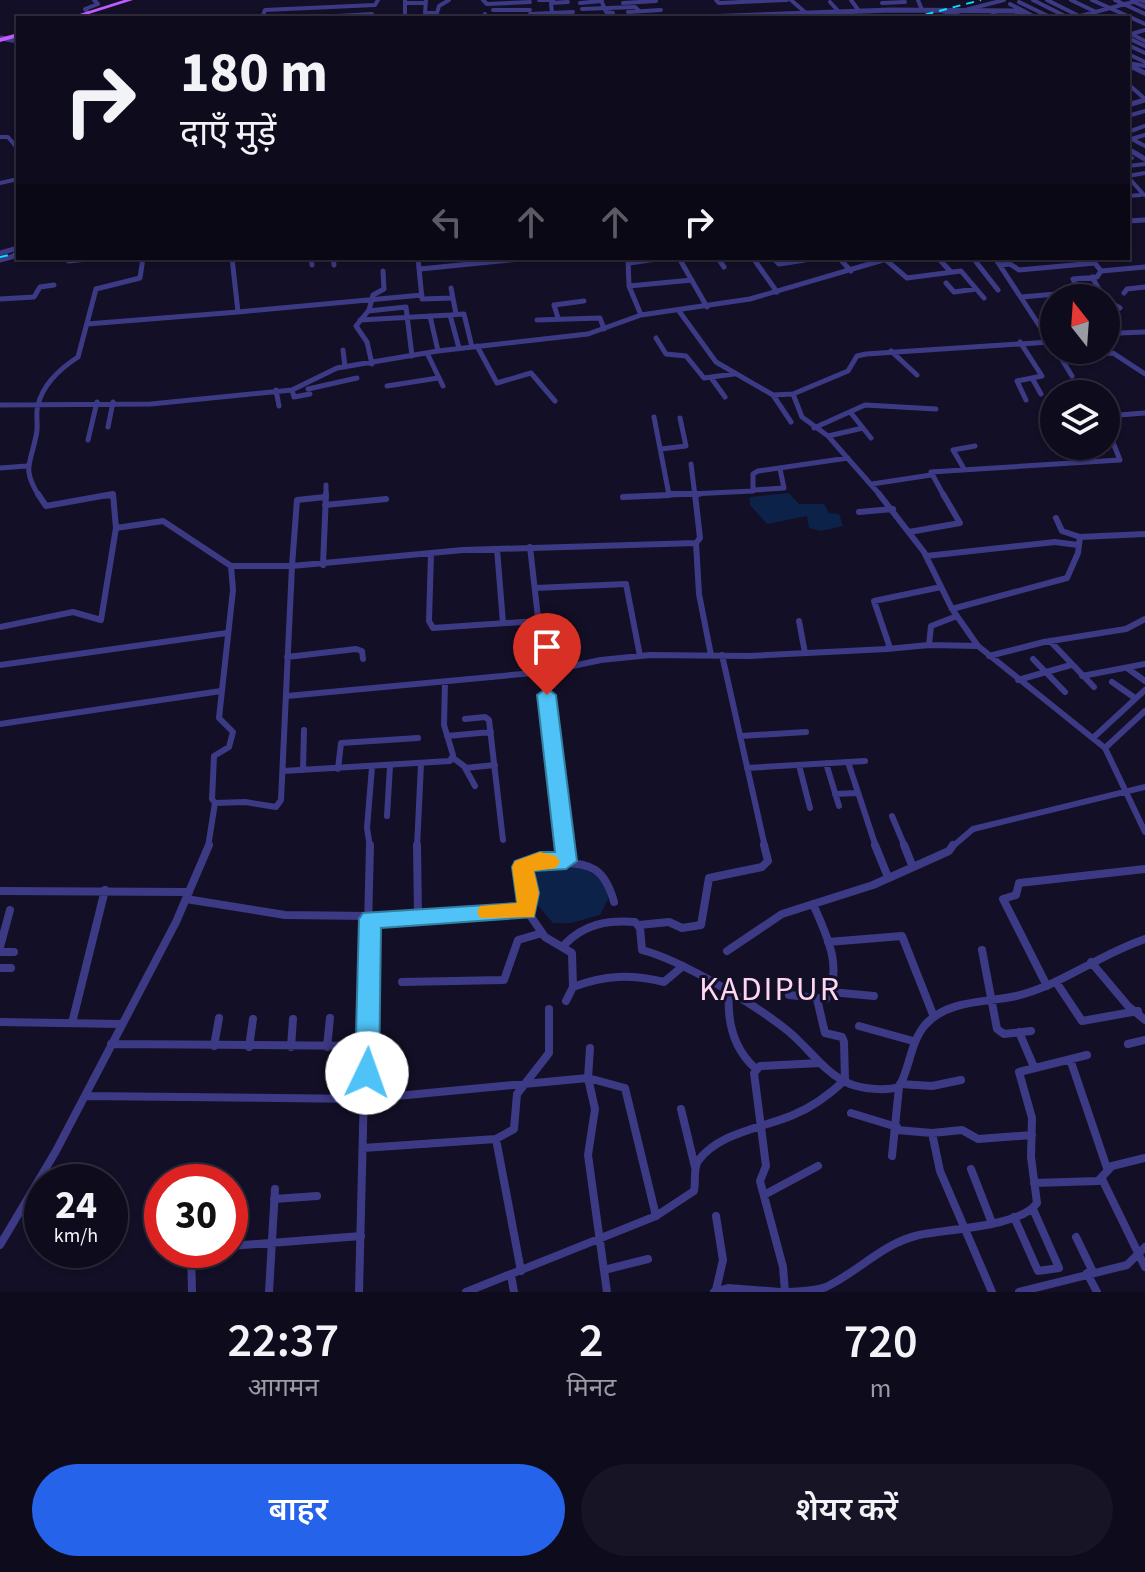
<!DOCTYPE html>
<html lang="hi">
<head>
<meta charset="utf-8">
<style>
	:root { --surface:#0e0b1c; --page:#171425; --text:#f1f3f6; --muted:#9b9ba3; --line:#2e2b3b; --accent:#2563eb }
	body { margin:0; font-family:"Source Sans 3","Noto Sans Devanagari",sans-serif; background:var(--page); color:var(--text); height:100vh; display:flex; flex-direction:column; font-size:30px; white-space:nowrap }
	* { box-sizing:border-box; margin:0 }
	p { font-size:26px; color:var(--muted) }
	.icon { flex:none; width:44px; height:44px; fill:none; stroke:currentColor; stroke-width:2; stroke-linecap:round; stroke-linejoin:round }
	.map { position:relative; height:1292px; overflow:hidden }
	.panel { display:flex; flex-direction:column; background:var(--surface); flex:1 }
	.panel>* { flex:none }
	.banner { position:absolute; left:16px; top:16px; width:1114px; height:244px; border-radius:0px; box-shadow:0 2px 6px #0004,0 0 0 2px var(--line); background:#0e0b1c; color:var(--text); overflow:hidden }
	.needle { width:52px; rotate:343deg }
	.controls { position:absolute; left:1040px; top:284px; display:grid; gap:16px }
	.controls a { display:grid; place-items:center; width:80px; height:80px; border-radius:50%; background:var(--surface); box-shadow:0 2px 6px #0004,0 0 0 2px var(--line); font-size:40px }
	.speed { position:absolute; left:24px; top:1164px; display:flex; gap:16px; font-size:40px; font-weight:700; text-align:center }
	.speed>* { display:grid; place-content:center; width:104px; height:104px; border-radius:50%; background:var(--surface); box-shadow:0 2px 6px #0004,0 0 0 2px var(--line); line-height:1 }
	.speed small { font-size:20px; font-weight:400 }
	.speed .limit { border:12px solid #d22; background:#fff; color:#111 }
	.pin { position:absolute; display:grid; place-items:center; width:68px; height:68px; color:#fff; margin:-82px -34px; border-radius:50% 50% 50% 0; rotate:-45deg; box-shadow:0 0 8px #0007 }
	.pin .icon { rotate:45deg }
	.me { position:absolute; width:88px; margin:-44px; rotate:3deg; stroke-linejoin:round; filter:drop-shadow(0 0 6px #0008) }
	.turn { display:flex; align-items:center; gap:28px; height:168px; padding:0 32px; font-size:36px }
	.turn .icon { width:104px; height:104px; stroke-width:2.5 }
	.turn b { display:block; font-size:56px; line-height:68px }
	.lanes { display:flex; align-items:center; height:76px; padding:0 32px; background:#0003; justify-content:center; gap:40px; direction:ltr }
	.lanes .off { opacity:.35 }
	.eta { display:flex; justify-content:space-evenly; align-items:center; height:136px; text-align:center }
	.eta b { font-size:48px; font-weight:600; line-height:56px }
	.primary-button { display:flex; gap:16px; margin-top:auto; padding:16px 32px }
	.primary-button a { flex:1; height:92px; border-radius:48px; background:var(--accent); color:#fff; font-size:32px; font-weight:600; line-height:92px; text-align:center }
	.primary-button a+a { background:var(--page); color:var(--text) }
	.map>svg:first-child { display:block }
</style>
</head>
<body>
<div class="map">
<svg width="1145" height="1292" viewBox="0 0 1145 1292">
	<rect width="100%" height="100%" fill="#130f26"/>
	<path fill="#0c2248" d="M789,493L799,504H824L829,513L839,514L843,526L821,531L809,528L807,516L767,524L750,505V497Z
		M579,867L606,879L608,899L600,915L571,923H553L534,901L536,872Z"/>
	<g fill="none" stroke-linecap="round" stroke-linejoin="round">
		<path stroke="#3d3a85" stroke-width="4" d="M405,0V18
			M426,0L425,13H437L439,6L449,0
			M483,0L487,4L530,2
			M539,0H553
			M601,0L606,12L613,13
			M716,0L719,3L787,0
			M791,0L807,14
			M851,0L859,11
			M918,0L922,10
			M1033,0L1069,18
			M1047,0L1079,16
			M1071,0L1096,12
			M1092,0L1145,24
			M1115,0L1145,14
			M1132,1L1145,7
			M830,2L840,13
			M1019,2L1052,18
			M406,3H425
			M580,3L602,1
			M623,3L656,1
			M882,3L905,2
			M1010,4L1037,18
			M582,9L635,7L639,11
			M493,10H530
			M628,12L661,10
			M88,13L85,9L98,4L94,0
			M552,13L551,3L568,2
			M485,14L486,18
			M530,14L573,12
			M337,16L372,14
			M505,16H530
			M586,17L663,16
			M262,18L265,10L375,5L378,0
			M934,18L1004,0
			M979,18L995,15L992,11
			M1073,18L1140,0L1145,2
			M1131,34L1145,41
			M1128,35L1145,30
			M1128,38L1145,46
			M1128,45L1145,53
			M1128,54L1145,62
			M1128,63L1145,66
			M16,64L18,48
			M1128,84L1145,99
			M1128,116L1145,111
			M1128,132L1145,126
			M0,137H8L18,149
			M1128,137L1145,146
			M1131,139L1145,135
			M1128,158H1132
			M1128,166L1145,164
			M1128,176L1145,173
			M1128,177L1144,195
			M0,183L18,179
			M1128,196L1141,195"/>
		<path stroke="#3d3a85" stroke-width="5" d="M1128,221L1145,220
			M0,253L18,248
			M64,258L69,261L98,258
			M232,258L238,312L422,295
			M311,258L312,265
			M333,258L334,265
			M418,258L422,299L453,298
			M628,258L629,286L641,315
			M679,258L707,307
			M718,258L724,267
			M753,258L777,292
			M773,258L779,264L805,260
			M803,258H824
			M839,258L851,271
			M938,258L951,272
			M973,258L998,290
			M995,258L1054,348
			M0,260L18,255
			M886,260L907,278L961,271L984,298
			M629,263L664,258
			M1000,265L1010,264L1019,270L1095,263
			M420,269L529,258
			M1101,271L1145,267
			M1092,277L1104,298
			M946,283L954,292L976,289
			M629,286L692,280
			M451,288L456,314
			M1124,293L1127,289L1145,287
			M1021,297L1057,294L1067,298
			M1072,298L1080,295L1073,279L1097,277L1101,271L1091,258
			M0,299L34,297L40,287L54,285
			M1106,300L1120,308
			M368,311L406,307L412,356
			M679,311L716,362L773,395L793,394L848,371L857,356L866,354L1050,342
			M450,315L464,314L472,347
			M430,316L438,351
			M558,318L554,305L584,301
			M360,320L450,315L459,348
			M537,320L600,318L604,329
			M87,324L238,312
			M1119,333L1145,332
			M656,338L666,354L686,356L704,378L734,374
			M1020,342L1042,376L1017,381L1026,400
			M477,346L497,383L531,373L555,401
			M343,350L345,367
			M1055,350L1068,354L1113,353L1145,374
			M891,351L917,375
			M427,353L443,386
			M1058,353L1072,376
			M372,364L367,342L356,326L369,310L373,295L384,289L383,271
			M1032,378L1041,394
			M712,379L725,397
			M387,386L438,378
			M308,389L357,378
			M276,390L279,406
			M292,390L294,397L310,394
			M793,394L802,417L828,436L881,496
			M773,395L791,422
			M0,405L151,404L292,390L337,368L438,351L588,334L641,315L750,299L890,258
			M851,413L871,438
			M1106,416L1145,413
			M654,417L669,495L753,491V474L758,471L848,458
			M108,427L113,402
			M814,428L865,405L936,409
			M828,436L863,428
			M88,440L97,402
			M661,449L686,446L680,418
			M691,464L695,496
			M963,467L953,450L975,446
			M0,468L27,466
			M872,484L931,475
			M755,490L784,488L780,469
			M39,496C22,469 30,465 36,436C39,426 35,414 38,405C43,384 61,368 78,357L96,289L140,278L143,258
			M104,496H113
			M326,496V485
			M656,496L669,495
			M944,496L931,472L1120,460L1106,425"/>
		<path stroke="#3d3a85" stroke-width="6" d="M38,494L46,506L113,494L116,528L163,521L231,566
			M669,494H699
			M695,494L700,538L696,543
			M879,494L924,552L952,609L978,646L1105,748L1145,832
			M325,497L297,500L292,566L463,550L696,543L699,594L711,655
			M623,497L669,495
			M325,505L386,499
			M859,512L893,509
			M1056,518L1062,531L1080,537
			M909,532L960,523L943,494
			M530,547L564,847
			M497,549L503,623
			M431,553L429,621L433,628L538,621
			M926,556L1055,542L1078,545
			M323,565L326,494
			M231,566H292L281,800L276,807L245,802L215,803L212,799L214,756L229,747L233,732L219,718L233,590Z
			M535,588L626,584L640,656
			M952,609L1067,578L1078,553L1080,537L1145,534
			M799,621L805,653
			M0,627L73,612L101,620L116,528
			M1050,641L1094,687
			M929,645L978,646
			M887,649L929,645L931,626L957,616
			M722,655L765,847
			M989,656L1044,642L1126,629L1145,619
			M287,657L356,649L362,651L363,659
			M1033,659L1065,692
			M0,665L227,633
			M1127,668L1145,681
			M1082,676L1145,664
			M1018,680L1071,665
			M1112,682L1135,698
			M287,696L544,672L601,660L650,655L749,656L887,649L889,645L874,601L941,587
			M465,719L485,717L489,720L503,840
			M0,724L221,691
			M447,736L491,732
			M740,736L806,732
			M1093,738L1145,690
			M1105,748L1145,711
			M453,758L464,766L475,786
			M848,762L876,847
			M826,763L839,806
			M799,765L810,808
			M465,768L495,765
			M747,768L865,761
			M338,769L341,743L418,738
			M303,770L304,730
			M283,771L450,761L453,755L444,725L445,682
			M835,794L857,793
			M387,816L390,766
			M892,816L905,847
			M208,847L215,803
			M370,847L367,828L372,767
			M417,847L421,764
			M952,847L973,829L1145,787"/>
		<path stroke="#3d3a85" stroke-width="8" d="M417,845L418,917
			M564,845L566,861
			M875,845L888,877
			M904,845L912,865
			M0,891L189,892
			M186,899L285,915L370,916
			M527,911L528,893L521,870L525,864C536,862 547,863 558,863C591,862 605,869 614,902
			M370,919L527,911L545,937L572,953L573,987L566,1001
			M639,925L669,922L682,928L701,925L709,878L762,867L768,861L764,845
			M828,942L902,936L934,1017
			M564,945C584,924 607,920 635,922L640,928L642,950C681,960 756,1005 788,1031C809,1048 825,1074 850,1084C863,1089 886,1091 899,1087C910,1068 910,1043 925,1025C948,999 986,1003 1016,996C1062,985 1100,954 1145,939
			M0,947L10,910
			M982,950L997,1029L1004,1034L1031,1031
			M727,951L782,914L873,885L949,851L953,845
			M0,952H14
			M1091,962L1128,1006L1145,1020
			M0,968H11
			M402,982L504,980L518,940L542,933
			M1056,982L1082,1021L1138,1011
			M1047,986L1003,899L1016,895L1019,883L1145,869
			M573,987C605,975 630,974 664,982L683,966
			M831,992L874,996
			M729,993C727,1022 733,1048 755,1068
			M789,995L826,999C844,968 826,934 813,904
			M0,1022L121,1024
			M72,1023L105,890
			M859,1026L913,1041
			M1019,1032L1034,1067
			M111,1044L369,1046
			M1128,1044L1145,1040
			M214,1046L219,1018
			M249,1047L253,1019
			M291,1047L293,1019
			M327,1047L330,1018
			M590,1048L588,1078L595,1109L588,1155L607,1292
			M1070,1059L1107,1168
			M900,1084L932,1086L961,1080
			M85,1096L365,1099L588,1078L625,1088L656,1216
			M681,1109L695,1167
			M851,1113L897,1127
			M897,1130L932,1133L962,1130L978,1139L1032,1135
			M932,1133L940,1171L992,1292
			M496,1139L521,1271
			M363,1148L496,1139L514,1129L517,1094L549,1053V1009
			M892,1156L899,1087
			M971,1169L992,1223
			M1102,1179L1145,1267
			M1034,1183L1098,1181L1112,1166L1145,1158
			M764,1195L818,1166
			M274,1199L317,1196
			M1033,1209L1059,1268
			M716,1216L723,1260L716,1290
			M1014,1217L1038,1271L1059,1268
			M1076,1237L1093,1272
			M0,1245L56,1151L176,922L209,845
			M230,1246L361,1236
			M191,1250L192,1292
			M604,1270L648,1259
			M1087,1273L1097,1292
			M511,1275L514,1292
			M269,1292L275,1189
			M359,1292L370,845
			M466,1292L656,1216L694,1191C696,1181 693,1169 698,1161C719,1132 763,1128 793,1115C813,1107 830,1094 845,1080L844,1042L842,1037L825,1033L817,999
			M714,1292L728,1288L780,1292
			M785,1292L783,1267L760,1181L766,1166L754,1073L760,1066L820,1063
			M789,1292C800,1291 816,1291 826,1287C858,1272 883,1243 919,1235C946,1229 1021,1227 1037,1203L1031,1157L1032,1118L1019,1072L1087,1055
			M1019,1292L1127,1265L1145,1247"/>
		<path stroke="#3d3a85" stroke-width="5" d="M678,18L891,10L1015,11L1030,18
			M1,38L18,41
			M1128,65L1145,73
			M1128,105L1145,100
			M1128,149L1145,159"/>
		<path fill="#c25bff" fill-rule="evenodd" d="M124,0H133L76,18H67Z
			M18,33V37L0,42V38Z"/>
		<path stroke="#00e5ff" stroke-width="2" stroke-dasharray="8 6" stroke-linecap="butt" d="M912,18L981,0
			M0,257L18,253"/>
	</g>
	<path fill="#4fc3f7" stroke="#337fa1" stroke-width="2" d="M547,688L556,695L577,861L566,869L534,871L539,893L534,917L381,928L379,1073L375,1080L367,1083L359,1080L355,1073L359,919L363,913L517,903L512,867L515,861L540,852H555L537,695Z"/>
	<path fill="#f59e0b" d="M540,852L556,856L560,862L556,868L534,871L539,893L534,917L480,918L477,912L480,906L517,903L512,867L515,861Z"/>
	<g text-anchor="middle" stroke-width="6" stroke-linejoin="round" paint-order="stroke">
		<g font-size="34" letter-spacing="2" fill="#ffd6f0" stroke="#130f26">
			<text x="770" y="1000">KADIPUR</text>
		</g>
	</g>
</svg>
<div class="controls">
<a><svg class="needle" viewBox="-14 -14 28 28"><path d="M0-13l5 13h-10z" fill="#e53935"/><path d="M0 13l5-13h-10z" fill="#9b9ba3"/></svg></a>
<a><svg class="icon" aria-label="layers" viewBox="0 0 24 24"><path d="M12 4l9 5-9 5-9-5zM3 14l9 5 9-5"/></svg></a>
</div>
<div class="speed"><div>24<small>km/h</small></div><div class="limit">30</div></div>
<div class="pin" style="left:547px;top:695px;background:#d93025"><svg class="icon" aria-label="arrive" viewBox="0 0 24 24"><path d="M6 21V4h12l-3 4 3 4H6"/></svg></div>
<svg class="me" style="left:367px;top:1073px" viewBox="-20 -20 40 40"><circle r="19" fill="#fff"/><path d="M0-13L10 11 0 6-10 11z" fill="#4fc3f7"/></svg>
<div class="banner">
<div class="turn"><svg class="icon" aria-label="right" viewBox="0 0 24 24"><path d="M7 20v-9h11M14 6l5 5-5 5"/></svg><div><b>180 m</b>दाएँ मुड़ें</div></div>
<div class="lanes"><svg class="icon off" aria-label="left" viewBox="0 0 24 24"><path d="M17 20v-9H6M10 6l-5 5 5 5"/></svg><svg class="icon off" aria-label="ahead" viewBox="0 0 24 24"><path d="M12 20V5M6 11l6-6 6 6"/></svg><svg class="icon off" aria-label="ahead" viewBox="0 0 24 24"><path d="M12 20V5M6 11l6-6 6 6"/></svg><svg class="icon" aria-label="right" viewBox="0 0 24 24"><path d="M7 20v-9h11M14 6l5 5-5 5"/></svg></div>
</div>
</div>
<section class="panel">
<div class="eta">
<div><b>22:37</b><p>आगमन</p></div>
<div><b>2</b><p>मिनट</p></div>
<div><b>720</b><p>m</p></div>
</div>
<div class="primary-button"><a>बाहर</a><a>शेयर करें</a></div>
</section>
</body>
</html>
